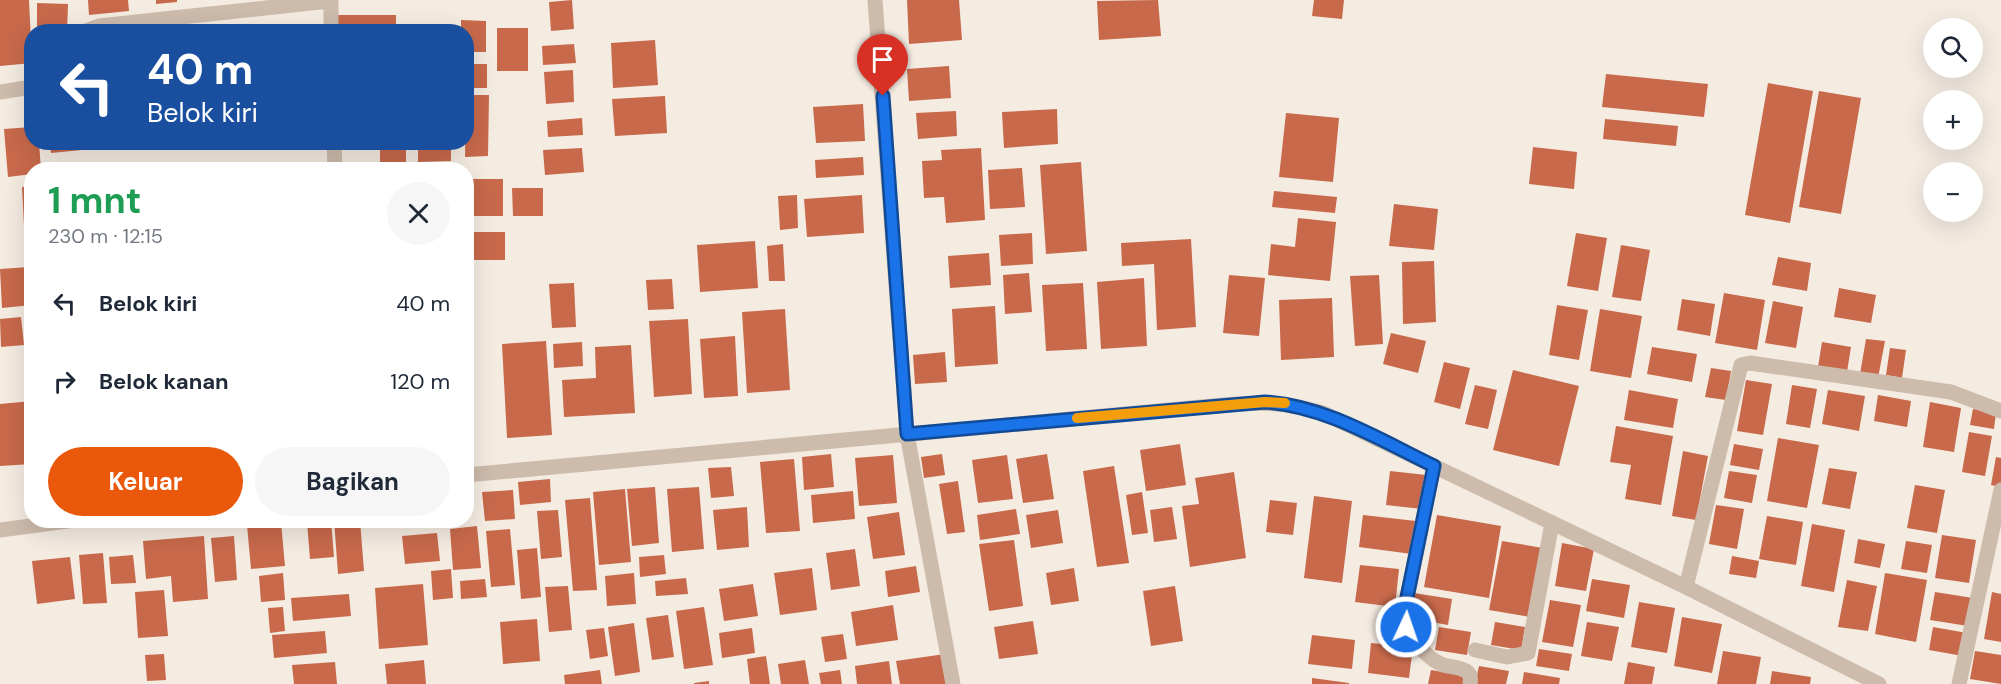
<!DOCTYPE html>
<html lang="id">
<head>
<meta charset="utf-8">
<style>
	:root { --surface:#fff; --page:#f6f6f7; --text:#1f2937; --muted:#747a83; --accent:#ea580c }
	body { margin:0; font-family:"DM Sans",sans-serif; background:var(--page); color:var(--text); height:100vh; display:flex; flex-direction:column; font-size:22px; white-space:nowrap }
	* { box-sizing:border-box; margin:0 }
	p { font-size:20px; color:var(--muted) }
	.icon { flex:none; width:33px; height:33px; fill:none; stroke:currentColor; stroke-width:2; stroke-linecap:round; stroke-linejoin:round }
	.map { position:relative; flex:1; overflow:hidden }
	.panel { position:absolute; left:24px; top:162px; width:450px; height:366px; display:flex; flex-direction:column; background:var(--surface); border-radius:24px; box-shadow:0 6px 24px #0002 }
	.panel>* { flex:none }
	.top-card { position:absolute; left:24px; top:24px; width:450px; height:126px; border-radius:24px; box-shadow:0 6px 24px #0002; background:#1a4fa0; color:#fff; overflow:hidden }
	.tools { position:absolute; left:1923px; top:18px; display:grid; gap:12px }
	.tools a { display:grid; place-items:center; width:60px; height:60px; border-radius:50%; background:var(--surface); box-shadow:0 6px 24px #0002; font-size:30px }
	.pin { position:absolute; display:grid; place-items:center; width:51px; height:51px; color:#fff; margin:-62px -26px; border-radius:50% 50% 50% 0; rotate:-45deg; box-shadow:0 0 6px #0007 }
	.pin .icon { rotate:45deg }
	.me { position:absolute; width:66px; margin:-33px; rotate:3deg; stroke-linejoin:round; filter:drop-shadow(0 0 4px #0008) }
	.turn { display:flex; align-items:center; gap:21px; height:126px; padding:0 24px; font-size:27px }
	.turn .icon { width:78px; height:78px; stroke-width:2.5 }
	.turn b { display:block; font-size:42px; line-height:51px }
	.round { display:grid; place-items:center; flex:none; width:63px; height:63px; border-radius:32px; background:var(--page) }
	.headline { display:flex; align-items:center; justify-content:space-between; height:102px; padding:0 24px }
	h1 { font-size:36px; font-weight:700; line-height:45px; color:#1e9e55 }
	.action { display:flex; gap:12px; margin-top:auto; padding:12px 24px }
	.action a { flex:1; height:69px; border-radius:36px; background:var(--accent); color:#fff; font-size:24px; font-weight:700; line-height:69px; text-align:center }
	.action a+a { background:var(--page); color:var(--text) }
	ul { padding:0; list-style:none }
	li { display:flex; align-items:center; gap:18px; height:78px; padding:0 24px }
	li div { flex:1 }
	li b { display:block; font-size:22px }
	li em { font-style:normal }
	.map>svg:first-child { display:block }
</style>
</head>
<body>
<div class="map">
<svg width="2001" height="684" viewBox="0 0 2001 684">
	<rect width="100%" height="100%" fill="#f4ebe1"/>
	<path fill="#c8694b" d="M0,0H29L32,63L0,66Z
		M88,0H128L129,11L89,15Z
		M156,0H177V2L156,4Z
		M572,0L574,29L551,31L549,2Z
		M907,0H959L962,40L909,44Z
		M1158,0L1161,36L1099,40L1097,1Z
		M1314,0H1344L1342,19L1312,16Z
		M37,3L68,4L67,32H37Z
		M338,15H396V32H338Z
		M461,20L486,21V52H466V32H461Z
		M405,28H430V32H405Z
		M497,28H528V71H497Z
		M655,40L658,85L613,88L611,43Z
		M574,44L576,63L543,65L542,46Z
		M466,64H487V88H466Z
		M949,66L951,98L909,101L907,69Z
		M573,70L574,102L546,104L544,72Z
		M1606,74L1708,84L1704,117L1602,107Z
		M1768,83L1813,91L1790,223L1745,215Z
		M1819,91L1861,98L1841,214L1799,207Z
		M466,95H489L488,156L465,157Z
		M665,96L667,133L615,136L612,99Z
		M863,104L865,141L816,143L813,107Z
		M1057,109L1058,144L1004,148L1002,112Z
		M956,111L957,136L918,139L916,113Z
		M1286,113L1339,118L1333,182L1279,177Z
		M582,118L583,135L548,137L547,121Z
		M1605,119L1678,126L1676,146L1603,139Z
		M32,127V142H39L41,170H32V174L8,177L4,129Z
		M50,142H92V149L51,153Z
		M380,142H406V163H380Z
		M418,142H451V161L418,162Z
		M1533,147L1577,152L1574,189L1529,184Z
		M582,148L584,172L545,175L543,150Z
		M981,148L985,220L946,223L944,197L924,198L922,161L942,160L941,150Z
		M863,157L864,175L816,178L815,160Z
		M1081,162L1087,251L1046,254L1040,165Z
		M216,165V170H179V168Z
		M374,166V170H347V167Z
		M1022,168L1025,207L990,209L988,170Z
		M471,179H503V216H471Z
		M32,186V225L24,226L22,187Z
		M512,188H543V216H513Z
		M1274,191L1337,197L1335,213L1272,207Z
		M797,195L798,228L780,230L778,196Z
		M862,195L864,233L807,237L804,199Z
		M1394,204L1438,209L1434,250L1389,246Z
		M1298,218L1336,222L1330,281L1268,275L1271,244L1295,247Z
		M468,232H505V260H468Z
		M1032,233L1033,264L1001,266L999,235Z
		M1576,233L1607,238L1598,291L1567,286Z
		M1191,239L1196,327L1157,330L1154,264L1122,266L1121,243Z
		M755,241L758,288L700,292L697,245Z
		M783,244L785,281H769L767,246Z
		M1621,245L1650,250L1641,301L1612,297Z
		M989,253L991,285L950,288L948,256Z
		M1778,257L1811,263L1807,291L1772,285Z
		M1434,261L1436,322L1403,324L1402,262Z
		M29,267L32,305L2,308L0,269Z
		M1029,273L1032,312L1005,314L1003,275Z
		M1229,275L1265,278L1259,336L1223,333Z
		M1379,275L1383,344L1355,346L1350,276Z
		M1144,278L1147,346L1101,349L1097,282Z
		M672,279L674,309L648,310L646,280Z
		M574,283L576,327L552,328L549,284Z
		M1083,283L1087,349L1046,351L1042,285Z
		M1839,288L1876,295L1871,323L1834,317Z
		M1724,293L1765,300L1757,350L1715,343Z
		M1332,298L1334,357L1281,360L1279,300Z
		M1682,299L1715,304L1710,336L1677,330Z
		M1773,301L1803,307L1796,348L1765,343Z
		M1557,305L1588,310L1579,360L1549,355Z
		M995,306L998,364L955,367L952,309Z
		M785,309L790,390L747,393L742,312Z
		M1600,309L1642,316L1631,378L1590,371Z
		M21,317L24,345L1,347L0,319Z
		M688,319L692,394L654,397L649,321Z
		M1391,333L1426,341L1418,373L1383,364Z
		M735,336L738,396L704,398L700,339Z
		M1866,339L1885,341L1878,378L1860,374Z
		M546,341L552,435L507,438L502,344Z
		M582,342L583,366L554,368L553,344Z
		M1822,342L1851,347L1847,372L1818,367Z
		M631,345L635,413L564,417L562,380L596,378L595,347Z
		M1652,347L1697,354L1692,382L1647,374Z
		M1890,348L1906,350L1902,378L1886,375Z
		M945,352L947,382L915,384L913,355Z
		M1444,362L1470,368L1460,409L1434,402Z
		M1711,368L1731,371L1726,400L1705,397Z
		M1513,370L1579,386L1559,466L1493,450Z
		M1746,380L1772,384L1763,435L1737,431Z
		M1475,385L1497,390L1488,429L1465,424Z
		M1792,385L1817,389L1810,428L1786,424Z
		M1629,390L1678,399L1673,428L1624,420Z
		M1828,390L1865,396L1859,431L1822,424Z
		M1878,395L1911,401L1907,427L1874,421Z
		M32,401V464L0,466V404Z
		M1930,402L1961,408L1954,452L1923,447Z
		M1973,409L1996,413L1994,429L1970,425Z
		M1616,426L1673,436L1661,505L1625,499L1631,465L1610,462Z
		M1969,432L1992,436L1985,476L1962,472Z
		M1778,438L1819,445L1807,508L1767,501Z
		M1180,444L1186,485L1146,491L1140,450Z
		M1734,444L1763,449L1759,470L1730,465Z
		M1683,451L1708,456L1696,520L1672,516Z
		M831,454L834,487L804,490L802,457Z
		M942,454L945,475L924,478L921,457Z
		M1047,454L1054,499L1023,503L1016,459Z
		M893,455L897,503L859,506L855,458Z
		M1007,455L1013,499L978,503L972,460Z
		M1996,457L2001,458V487L1991,485Z
		M794,459L800,531L766,533L760,462Z
		M1114,466L1129,563L1097,567L1083,471Z
		M731,467L734,496L711,498L708,468Z
		M1829,468L1857,472L1850,509L1822,504Z
		M1390,471L1426,475L1422,509L1386,505Z
		M1729,471L1757,475L1752,503L1724,498Z
		M1234,472L1246,558L1190,567L1182,506L1199,504L1195,478Z
		M550,479L551,502L520,505L518,482Z
		M958,481L965,532L947,534L939,484Z
		M1915,485L1945,490L1937,533L1907,528Z
		M655,487L659,543L632,546L627,489Z
		M699,487L704,549L672,552L667,489Z
		M625,489L631,562L599,565L593,492Z
		M513,490L515,519L485,521L482,492Z
		M853,491L855,519L813,523L811,495Z
		M1142,492L1148,533L1132,535L1126,495Z
		M1314,496L1352,501L1342,583L1304,578Z
		M590,498L597,590L573,591L565,500Z
		M1270,500L1297,503L1293,535L1266,532Z
		M1716,505L1744,509L1737,549L1709,544Z
		M747,507L749,547L717,550L713,510Z
		M1172,507L1177,539L1154,542L1150,510Z
		M1016,509L1020,534L980,540L977,515Z
		M558,510L562,557L541,559L537,511Z
		M1058,510L1063,543L1031,548L1026,515Z
		M899,512L905,555L873,559L867,517Z
		M1363,515L1416,521L1412,554L1359,547Z
		M1437,515L1501,526L1489,598L1424,587Z
		M1767,516L1803,522L1796,565L1759,559Z
		M331,520L334,557L310,559L307,522Z
		M334,520H360L364,571L338,574Z
		M281,522L285,566L251,569L247,525Z
		M1812,524L1845,530L1834,592L1801,586Z
		M477,526L481,568L453,570L450,529Z
		M510,529L515,585L491,587L486,531Z
		M437,533L440,561L405,564L402,536Z
		M1942,535L1976,540L1969,583L1935,578Z
		M204,536L208,599L173,602L171,576L146,579L143,541Z
		M234,536L237,580L215,582L211,538Z
		M1858,539L1885,544L1880,568L1854,563Z
		M1014,540L1023,606L989,611L979,544Z
		M1502,541L1543,548L1530,617L1489,610Z
		M1906,541L1932,545L1927,573L1901,569Z
		M1562,543L1594,549L1586,591L1555,586Z
		M537,548L541,597L521,599L517,550Z
		M855,549L860,586L831,590L826,553Z
		M103,553L107,603L83,604L79,555Z
		M133,555L136,583L111,584L109,557Z
		M664,555L666,574L640,577L639,557Z
		M1732,556L1759,561L1756,578L1729,574Z
		M70,557L75,599L37,604L32,561Z
		M1360,565L1399,569L1395,607L1355,602Z
		M916,566L920,592L888,597L885,571Z
		M812,568L817,610L780,615L774,573Z
		M1074,568L1079,601L1051,605L1046,573Z
		M451,569L453,598L433,600L431,571Z
		M283,573L285,600L261,602L259,576Z
		M634,573L636,604L607,606L605,576Z
		M1885,573L1927,580L1916,642L1875,634Z
		M686,578L688,594L656,596L655,581Z
		M485,579L487,597L461,599L460,581Z
		M1592,579L1630,585L1624,618L1586,611Z
		M1847,580L1877,586L1868,631L1838,627Z
		M423,584L428,645L379,649L375,588Z
		M753,584L758,616L724,621L719,589Z
		M568,586L572,630L549,632L545,587Z
		M1175,586L1183,641L1151,646L1143,591Z
		M164,590L168,636L138,638L135,592Z
		M1935,592L1973,598L1968,626L1930,620Z
		M1992,592L2001,594V642L1984,639Z
		M1414,593L1452,599L1448,625L1409,618Z
		M349,594L351,616L293,621L291,598Z
		M1550,600L1581,605L1573,647L1542,642Z
		M1639,602L1675,608L1667,653L1631,647Z
		M893,605L898,640L856,646L851,612Z
		M283,607L285,631L270,633L268,608Z
		M704,607L713,665L684,669L676,611Z
		M668,615L674,657L652,660L646,618Z
		M1682,617L1722,624L1712,673L1674,666Z
		M537,619L540,661L503,664L500,622Z
		M1033,621L1038,654L999,659L994,627Z
		M1495,622L1525,627L1521,650L1491,645Z
		M1587,622L1619,627L1612,661L1581,656Z
		M634,623L640,672L615,676L608,627Z
		M1439,627L1471,632L1467,655L1435,650Z
		M1933,627L1967,633L1963,656L1929,650Z
		M604,628L608,656L590,659L586,630Z
		M752,628L755,653L722,658L719,633Z
		M325,631L327,653L274,658L272,635Z
		M843,634L847,659L825,662L821,637Z
		M1312,635L1355,640L1352,669L1308,664Z
		M1371,643L1413,647L1409,678L1368,673Z
		M1539,649L1572,654L1569,671L1536,666Z
		M1723,651L1761,657L1756,684H1717Z
		M1975,651L2001,655V684L1970,679Z
		M164,654L166,680L147,681L145,655Z
		M945,654L950,684H900L896,661Z
		M766,656L770,684H750L747,659Z
		M424,660L426,684H387L385,664Z
		M805,660L809,684H781L778,664Z
		M889,661L892,684H857L855,666Z
		M335,662L337,684H294L292,665Z
		M1628,662L1655,667L1652,684H1624Z
		M1479,666L1509,671L1506,684H1475Z
		M600,670L602,684H565L564,675Z
		M840,670L842,684H821L819,673Z
		M1431,670L1466,676L1464,684H1428Z
		M1772,671L1811,677L1810,684H1770Z
		M1524,672L1560,678L1559,684H1522Z
		M1312,678L1349,683V684H1312Z
		M709,681V684H694V683Z"/>
	<g fill="none" stroke-linecap="round" stroke-linejoin="round">
		<path stroke="#cdbbac" stroke-width="15" d="M331,0V32
			M875,0L907,434L953,684
			M83,32L99,26L330,1
			M0,92L32,87
			M334,142L335,170
			M1434,466L1403,617C1408,635 1425,658 1443,665C1450,667 1460,667 1466,671C1471,674 1471,679 1470,684
			M466,475L1223,405C1263,402 1285,402 1323,413L1686,587L1879,684
			M0,530L75,520
			M1686,587L1741,365L1750,363L1951,392L2001,411
			M1475,650L1507,657L1528,653L1552,523
			M1959,684L2001,490"/>
	</g>
	<g fill="none" stroke-linecap="round" stroke-linejoin="round">
		<defs>
			<path id="route" d="M883,96L907,434L1265,402C1326,406 1380,440 1434,466L1403,617L1406,627"/>
		</defs>
		<use href="#route" stroke="#114b97" stroke-width="15"/>
		<use href="#route" stroke="#1a73e8" stroke-width="10"/>
		<path stroke="#f59e0b" stroke-width="10" d="M1077,418L1265,402L1285,403"/>
	</g>
</svg>
<div class="tools">
<a><svg class="icon" aria-label="search" viewBox="0 0 24 24"><circle cx="10" cy="10" r="6"/><path d="M15 15l6 6"/></svg></a>
<a>+</a>
<a>−</a>
</div>
<div class="pin" style="left:883px;top:96px;background:#d93025"><svg class="icon" aria-label="arrive" viewBox="0 0 24 24"><path d="M6 21V4h12l-3 4 3 4H6"/></svg></div>
<svg class="me" style="left:1406px;top:627px" viewBox="-20 -20 40 40"><circle r="17" fill="#1a73e8" stroke="#fff" stroke-width="3"/><path d="M0-11L8 9 0 5-8 9z" fill="#fff"/></svg>
<div class="top-card">
<div class="turn"><svg class="icon" aria-label="left" viewBox="0 0 24 24"><path d="M17 20v-9H6M10 6l-5 5 5 5"/></svg><div><b>40 m</b>Belok kiri</div></div>
</div>
<section class="panel">
<div class="headline"><div><h1>1 mnt</h1><p>230 m · 12:15</p></div><a class="round"><svg class="icon" aria-label="close" viewBox="0 0 24 24"><path d="M6 6l12 12M18 6L6 18"/></svg></a></div>
<ul>
<li><svg class="icon" aria-label="left" viewBox="0 0 24 24"><path d="M17 20v-9H6M10 6l-5 5 5 5"/></svg><div><b>Belok kiri</b></div><em>40 m</em></li>
<li><svg class="icon" aria-label="right" viewBox="0 0 24 24"><path d="M7 20v-9h11M14 6l5 5-5 5"/></svg><div><b>Belok kanan</b></div><em>120 m</em></li>
</ul>
<div class="action"><a>Keluar</a><a>Bagikan</a></div>
</section>
</div>
</body>
</html>
